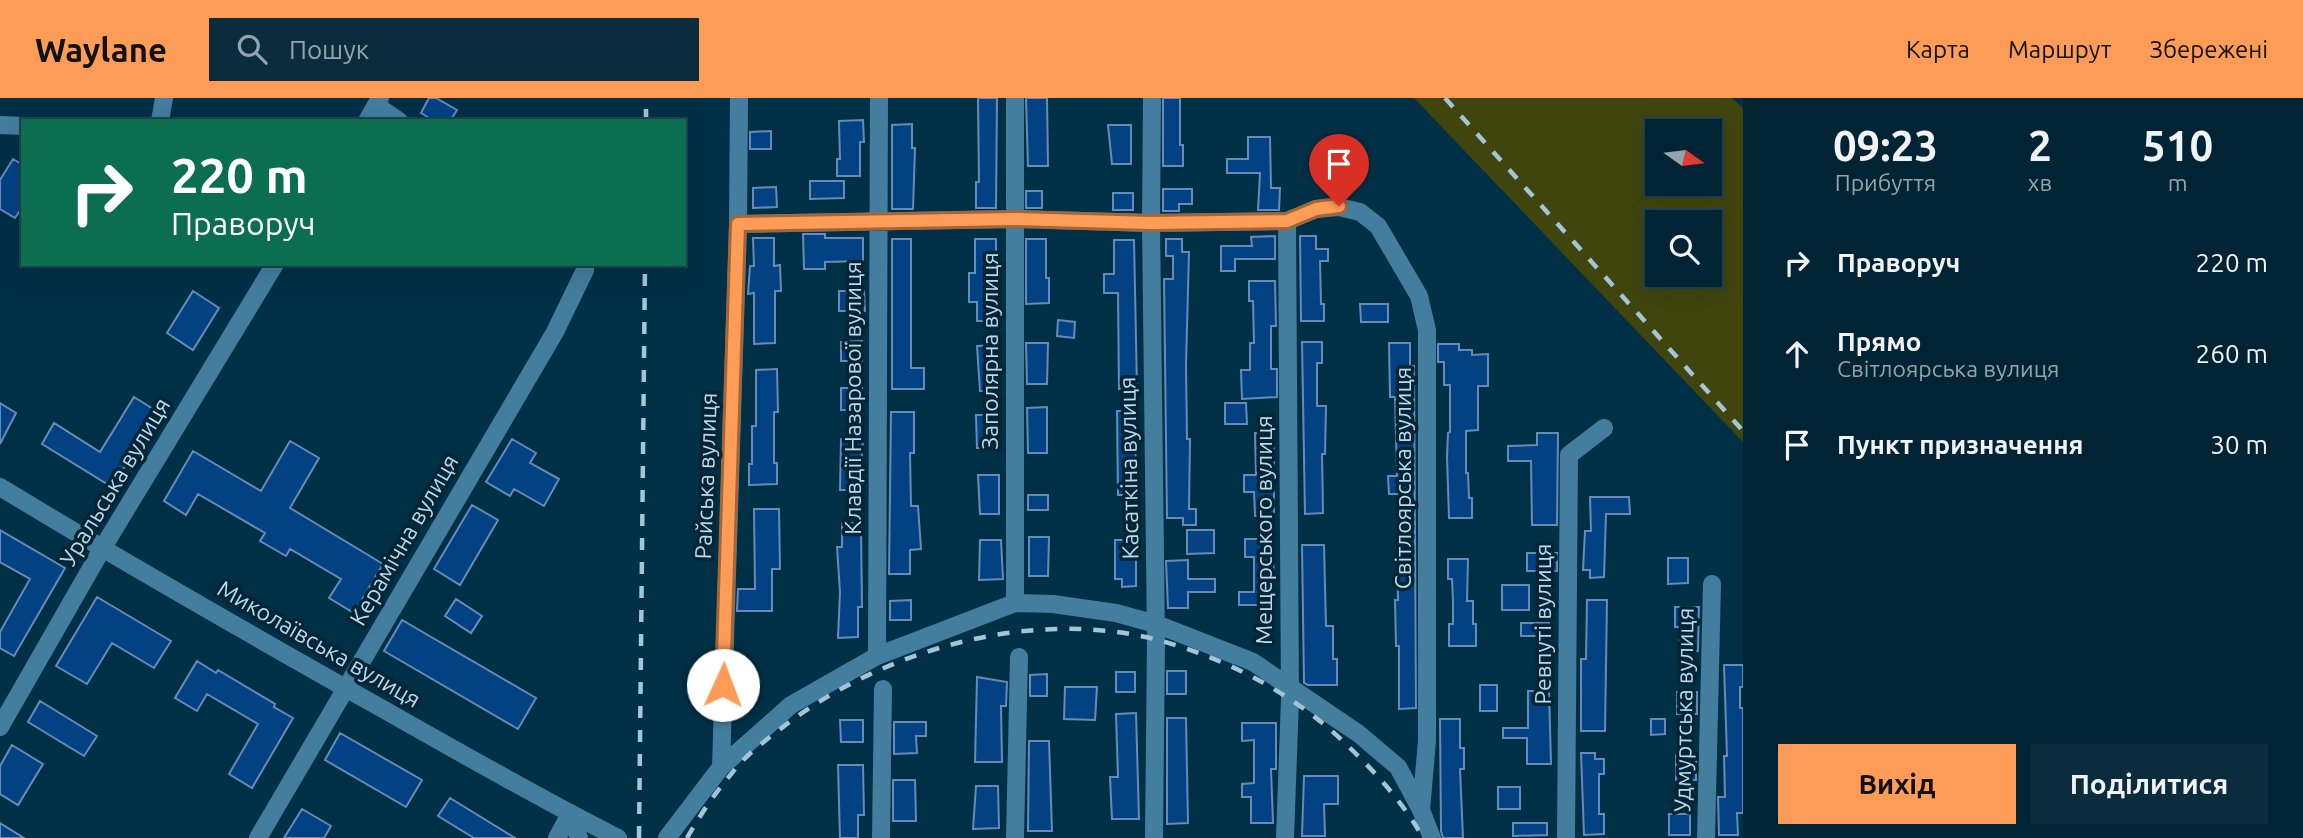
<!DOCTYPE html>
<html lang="uk">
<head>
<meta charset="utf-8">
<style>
	:root { --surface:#002434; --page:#0a2c3c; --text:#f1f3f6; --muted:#95a4ac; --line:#22414f; --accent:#fd9c56 }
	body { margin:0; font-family:Ubuntu,sans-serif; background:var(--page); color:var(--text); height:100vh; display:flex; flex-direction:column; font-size:26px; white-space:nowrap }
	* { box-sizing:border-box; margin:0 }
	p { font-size:23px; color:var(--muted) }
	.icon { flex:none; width:38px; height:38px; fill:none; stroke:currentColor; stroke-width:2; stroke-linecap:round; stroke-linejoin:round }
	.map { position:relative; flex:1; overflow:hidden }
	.panel { display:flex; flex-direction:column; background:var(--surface); width:560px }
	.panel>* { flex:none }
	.hud { position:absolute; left:21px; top:21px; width:665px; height:147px; border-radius:0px; box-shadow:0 7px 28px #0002,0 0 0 2px var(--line); background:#0b6e4f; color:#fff; overflow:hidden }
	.needle { width:46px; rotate:104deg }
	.fabs { position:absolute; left:1645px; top:21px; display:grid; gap:14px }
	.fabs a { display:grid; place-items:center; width:77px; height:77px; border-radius:0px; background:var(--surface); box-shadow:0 7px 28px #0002,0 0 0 2px var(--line); font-size:35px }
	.pin { position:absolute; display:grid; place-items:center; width:60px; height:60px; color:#fff; margin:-72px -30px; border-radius:50% 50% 50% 0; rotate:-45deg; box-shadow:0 0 7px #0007 }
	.pin .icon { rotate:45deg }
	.me { position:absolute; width:77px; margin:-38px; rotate:2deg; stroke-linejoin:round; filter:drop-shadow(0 0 5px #0008) }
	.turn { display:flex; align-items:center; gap:24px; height:147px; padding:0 35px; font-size:32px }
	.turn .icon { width:91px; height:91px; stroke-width:2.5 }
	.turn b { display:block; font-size:49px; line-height:60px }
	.eta { display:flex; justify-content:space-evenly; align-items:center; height:119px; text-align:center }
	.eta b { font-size:42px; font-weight:600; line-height:49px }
	.button { display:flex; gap:14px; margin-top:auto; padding:14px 35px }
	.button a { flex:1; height:80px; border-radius:0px; background:var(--accent); color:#111; font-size:28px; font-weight:600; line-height:80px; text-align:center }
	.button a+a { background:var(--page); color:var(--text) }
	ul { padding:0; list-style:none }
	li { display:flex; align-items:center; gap:21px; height:91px; padding:0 35px }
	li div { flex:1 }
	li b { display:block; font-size:26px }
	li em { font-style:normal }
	header { display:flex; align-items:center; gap:42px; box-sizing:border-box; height:98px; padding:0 35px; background:var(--accent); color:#111 }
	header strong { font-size:33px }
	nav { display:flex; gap:38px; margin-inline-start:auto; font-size:24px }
	.search { width:490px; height:63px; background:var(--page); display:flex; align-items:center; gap:18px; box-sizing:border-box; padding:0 24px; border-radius:0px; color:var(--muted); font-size:26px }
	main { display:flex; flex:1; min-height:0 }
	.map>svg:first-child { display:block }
</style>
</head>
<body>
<header>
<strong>Waylane</strong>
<div class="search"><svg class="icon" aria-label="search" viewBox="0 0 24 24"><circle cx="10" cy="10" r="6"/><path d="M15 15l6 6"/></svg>Пошук</div>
<nav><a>Карта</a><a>Маршрут</a><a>Збережені</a></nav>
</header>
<main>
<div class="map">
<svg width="1743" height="740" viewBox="0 0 1743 740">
	<rect width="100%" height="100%" fill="#003046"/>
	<path fill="#40450e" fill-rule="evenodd" d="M1414,0H1732L1743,10V344ZM1657,33H1710V86H1657ZM1657,124H1710V177H1657Z"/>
	<path fill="#024283" stroke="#678ab8" stroke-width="2" d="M429,0H436L457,12L450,23H434L421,15Z
		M978,0H997L996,110H976V84H979Z
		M1026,0H1047L1048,68H1028Z
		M1163,0H1180V47H1183V68H1163Z
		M863,22L864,44H860V78H837V61H840L839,23Z
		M912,26V50H915L913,111H892V27Z
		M1108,27H1131V66H1112Z
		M771,33V51H750V34Z
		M1248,39H1270L1271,90H1280L1279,112H1258L1260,75H1227V61H1248Z
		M13,61L23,67V108L15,120L0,111V82Z
		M810,83H844V100L810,101Z
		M776,89L777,109L753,110V90Z
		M1163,91H1192V106H1179V113H1163Z
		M1026,93H1042V110H1026Z
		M1113,95H1133V112H1113Z
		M803,136H825V140H863V163L825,164V171H804Z
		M1275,138V161H1235V173H1221V148H1252L1251,139Z
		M1300,138H1316V151H1328V163H1320L1321,206H1324V223H1301Z
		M753,140H774V168L780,167L781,193H775V245L754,246V195L748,196L750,168H754Z
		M892,141H911V270H924V291H892Z
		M975,141H996V223H977V204H969V175H975Z
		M1026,141H1046V180H1049V205L1026,206Z
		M1166,141H1182V154H1189L1186,267L1187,341H1190L1189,411H1196V427H1183V420H1167L1164,181H1173V158H1166Z
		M1114,142H1134L1137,291H1119L1118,195H1104V176H1114Z
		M1249,183H1275L1276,228H1271V271H1277V299L1242,301L1241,272H1250V245H1254L1253,203H1249Z
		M193,193L219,210L193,252L167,235Z
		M839,193H864L865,213H839Z
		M1360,206H1388V224H1361Z
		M1058,222L1075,224L1074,240L1057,238Z
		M862,243V263H841V244Z
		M1302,244H1322V265H1317V308H1326L1325,356H1322L1323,415L1305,416Z
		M1026,245H1048L1047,286H1027Z
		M1389,245H1410V268H1414L1416,610L1399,611V548H1396L1395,502H1398L1397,438H1399V396H1389L1388,378H1397L1395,299H1390Z
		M1438,246H1459V252H1472V257L1488,256V288H1478V332L1466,333V375H1468L1469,400H1472V420H1449L1447,359L1448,335L1450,334V287H1444V264H1438Z
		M997,247L998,293H980L977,248Z
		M777,271L778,314H774V365H777V386L749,387V366H752V328H756V272Z
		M841,290H862V312H841Z
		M134,299L158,314L112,389L42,346L54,325L100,354Z
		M0,305L16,315L0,346Z
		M1225,305H1246L1247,326H1225Z
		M1047,309V355H1028L1027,310Z
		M1117,313H1135L1136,397H1118Z
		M891,314H914V355H910L911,408H918L921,451L910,452V476H889Z
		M976,317H998V350H977Z
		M1255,335H1274V418H1255L1254,394H1244V377H1256Z
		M1537,335H1558L1557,427H1532L1531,363H1508V348L1537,347Z
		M512,341L536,355L530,365L559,381L544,408L514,391L510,398L486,384Z
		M841,341H863L860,384H853V392H840Z
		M290,343L319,360L290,410L383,466L354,515L329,500L341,481L290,451L286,458L260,443L265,435L198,396L186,417L164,403L193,353L261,393Z
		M978,377H999V416H980Z
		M1028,397H1048V412H1028Z
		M1590,399H1629L1630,416H1606L1604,479L1590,480V472H1583L1585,433H1591Z
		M472,407L498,422L460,487L434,471Z
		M754,411H779L780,471H772V513H737L738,491H755Z
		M842,425H854V430H861L862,509H858V539L838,540L840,494L837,449H842Z
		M0,432L65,470L14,558L0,550V534L30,481L0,464Z
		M1187,432H1214V455L1187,456Z
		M1029,439H1049L1048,478H1029Z
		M1245,441H1273L1274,507H1239V494H1254V459H1245Z
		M980,442H1001L1003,481L979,482Z
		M1115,442H1136V488L1122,489V481H1115Z
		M1302,447H1324L1326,528H1333V561H1337V587H1308L1304,585Z
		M1527,455H1557V473H1527Z
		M1668,460H1688V485L1668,486Z
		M1448,461H1468L1467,503H1473V526H1476V548H1449V526H1453V503L1452,481H1448Z
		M1188,462V481H1215V494H1188V510H1168L1166,463Z
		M1502,487H1529V512H1502Z
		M97,499L171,543L154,570L112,545L87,586L56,568Z
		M456,501L482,518L471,535L445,518Z
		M911,502V522H890V503Z
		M1587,502H1607L1605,633H1581V561H1586Z
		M1675,509H1699L1698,553H1680L1679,529H1675Z
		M402,522L536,600L518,631L384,553Z
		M1521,525H1549V538H1521Z
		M197,563L216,575L218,572L275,606L274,609L293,620L252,690L229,676L258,626L207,596L197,613L175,600Z
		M1724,567H1743V589H1740V610H1743V715H1737L1738,737H1719L1718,699H1725L1724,658H1727Z
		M1167,573H1186V596H1167Z
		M1116,574H1135V594H1116Z
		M1047,576V598H1030V577Z
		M977,579L1007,584L1006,608H1001L1002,664H975Z
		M1480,587H1497V613H1480Z
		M1065,589H1097L1095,622L1064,621Z
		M1528,593H1549L1551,666H1527V640H1503V630H1528Z
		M1677,594H1697V616H1677Z
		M40,603L97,638L84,658L28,624Z
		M1136,615L1139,721H1112L1110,679H1118L1116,616Z
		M1167,620H1186L1188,725L1167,726Z
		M1440,621H1460V650H1464V671H1460L1463,740H1443L1441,733Z
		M1651,621H1665V636L1651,637Z
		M840,622H863V644H841Z
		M894,624H926V638H916L917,655L894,656Z
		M1242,625H1276V671H1271L1273,725H1251V699H1242V686L1254,685V642L1242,643Z
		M340,635L422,682L406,709L325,662Z
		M1029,643H1049L1052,733H1028Z
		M12,647L43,666L18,707L0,696V668Z
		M1581,655H1595V661H1604V676H1599V716H1604V736L1584,737Z
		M1676,657H1696V682H1676Z
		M838,667H863L864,717H858V740H840Z
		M1304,678H1338V706H1324L1325,738H1302Z
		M893,682H915L916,723H893Z
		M976,688H998L999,730L973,731Z
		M1498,689H1520V711H1498Z
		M450,700L515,740H474L438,718Z
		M302,711L331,728L324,740H284Z
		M1669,716H1690V737H1669Z
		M0,725L24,740H0Z
		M1513,725H1547V737L1513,738Z"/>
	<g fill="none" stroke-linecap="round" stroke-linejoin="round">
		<path stroke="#437e9f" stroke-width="18" d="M1152,0L1151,125L1156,542L1154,740
			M377,8L399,23
			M160,23L164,0
			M367,23L380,0
			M0,27L23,28
			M738,126L1014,121L1151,125L1287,123L1316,111L1339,109L1360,114L1378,128L1419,198L1427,232V643L1421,712L1432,740
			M0,389C125,465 253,538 381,610C459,654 537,699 618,740
			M1015,505V0
			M877,558L879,0
			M0,629L102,451L275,166
			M721,669L791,607L877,558L1015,505L1053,506L1116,515L1156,526L1253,564L1359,636L1398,669L1421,712
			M570,716L579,740
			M258,740L555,234L585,172V166
			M557,740L570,716
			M667,740L721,669L738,126L739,0
			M881,740L883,591
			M1015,740L1019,559
			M1285,740L1290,601L1287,123
			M1566,740L1569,357L1604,330
			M1706,740L1712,486"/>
		<path stroke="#a4c4d7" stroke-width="4.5" stroke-dasharray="12 12" stroke-linecap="butt" d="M1445,0L1743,333
			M646,23V0
			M639,740L645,166
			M687,740C700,717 715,695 732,675C745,658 762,645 779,632C880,552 1031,509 1158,542C1229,561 1298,598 1350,650C1377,676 1405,707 1423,740"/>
	</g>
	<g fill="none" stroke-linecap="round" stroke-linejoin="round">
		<defs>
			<path id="route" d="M723,587L738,126L1014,121L1151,125L1287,123L1316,111L1339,108"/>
		</defs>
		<use href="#route" stroke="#a46538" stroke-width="18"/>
		<use href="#route" stroke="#fd9c56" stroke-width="12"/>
	</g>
	<g text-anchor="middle" stroke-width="7" stroke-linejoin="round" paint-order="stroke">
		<g font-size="23" fill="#bcdaec" stroke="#042535">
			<text transform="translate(990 253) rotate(-90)" y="8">Заполярна вулиця</text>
			<text transform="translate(853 300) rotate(-90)" y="8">Клавдії Назарової вулиця</text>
			<text transform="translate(1129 370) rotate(-91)" y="8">Касаткіна вулиця</text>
			<text transform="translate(706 378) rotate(-88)" y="8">Райська вулиця</text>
			<text transform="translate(1403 380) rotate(-90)" y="8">Світлоярська вулиця</text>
			<text transform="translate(115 384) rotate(-59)" y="8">Уральська вулиця</text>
			<text transform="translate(1264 432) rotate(-90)" y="8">Мещерського вулиця</text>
			<text transform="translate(404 442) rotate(-60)" y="8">Керамічна вулиця</text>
			<text transform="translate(1543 526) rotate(-90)" y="8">Ревпуті вулиця</text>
			<text transform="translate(319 546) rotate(30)" y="8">Миколаївська вулиця</text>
			<text transform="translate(1684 612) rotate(-89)" y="8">Удмуртська вулиця</text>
		</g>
	</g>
</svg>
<div class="fabs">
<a><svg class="needle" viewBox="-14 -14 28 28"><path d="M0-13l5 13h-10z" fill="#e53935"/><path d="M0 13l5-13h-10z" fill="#95a4ac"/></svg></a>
<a><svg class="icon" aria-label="search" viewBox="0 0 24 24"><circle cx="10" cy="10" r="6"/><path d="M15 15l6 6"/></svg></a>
</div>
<div class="pin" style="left:1339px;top:108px;background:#d93025"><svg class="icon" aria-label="arrive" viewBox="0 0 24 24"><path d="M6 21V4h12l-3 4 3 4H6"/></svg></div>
<svg class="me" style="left:723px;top:587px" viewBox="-20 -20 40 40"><circle r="19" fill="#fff"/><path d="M0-13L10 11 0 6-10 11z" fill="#fd9c56"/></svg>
<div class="hud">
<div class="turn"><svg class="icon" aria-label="right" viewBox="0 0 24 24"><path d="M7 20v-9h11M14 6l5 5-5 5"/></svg><div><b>220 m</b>Праворуч</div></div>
</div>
</div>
<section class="panel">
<div class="eta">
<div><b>09:23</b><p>Прибуття</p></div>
<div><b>2</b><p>хв</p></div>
<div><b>510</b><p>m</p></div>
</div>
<ul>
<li><svg class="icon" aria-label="right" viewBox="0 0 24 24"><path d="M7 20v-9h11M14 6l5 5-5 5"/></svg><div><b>Праворуч</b></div><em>220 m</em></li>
<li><svg class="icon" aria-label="ahead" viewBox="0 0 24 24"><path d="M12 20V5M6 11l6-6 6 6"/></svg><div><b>Прямо</b><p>Світлоярська вулиця</p></div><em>260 m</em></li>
<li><svg class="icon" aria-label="arrive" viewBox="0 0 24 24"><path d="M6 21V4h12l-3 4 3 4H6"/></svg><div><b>Пункт призначення</b></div><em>30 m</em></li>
</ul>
<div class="button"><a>Вихід</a><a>Поділитися</a></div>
</section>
</main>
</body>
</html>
